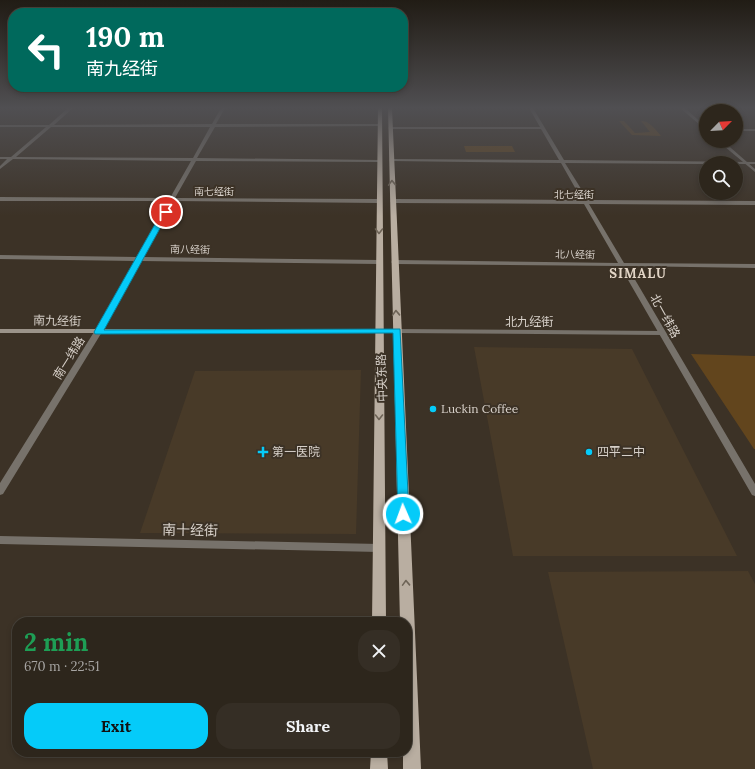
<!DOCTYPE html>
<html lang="en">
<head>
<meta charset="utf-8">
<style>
	:root { --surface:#2d261c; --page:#352e25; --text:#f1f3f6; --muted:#a7a5a3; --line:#48433b; --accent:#05cbf9 }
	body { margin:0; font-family:Lora,"Noto Sans SC",serif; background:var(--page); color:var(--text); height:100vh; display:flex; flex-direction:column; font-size:15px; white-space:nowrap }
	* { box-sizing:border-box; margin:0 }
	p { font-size:13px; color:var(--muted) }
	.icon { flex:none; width:22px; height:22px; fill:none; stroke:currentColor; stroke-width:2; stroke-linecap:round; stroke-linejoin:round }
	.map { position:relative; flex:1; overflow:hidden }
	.drawer { position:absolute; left:12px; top:617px; width:400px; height:140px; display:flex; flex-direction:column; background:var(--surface); border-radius:16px; box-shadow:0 2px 6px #0003,0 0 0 1px var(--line) }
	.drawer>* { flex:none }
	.guide { position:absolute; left:8px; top:8px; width:400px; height:84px; border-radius:16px; box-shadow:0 2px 6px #0003,0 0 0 1px var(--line); background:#00695c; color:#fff; overflow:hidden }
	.needle { width:26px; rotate:66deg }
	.buttons { position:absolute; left:699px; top:104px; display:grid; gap:8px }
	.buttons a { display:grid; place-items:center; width:44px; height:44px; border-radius:50%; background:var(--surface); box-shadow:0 2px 6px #0003,0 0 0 1px var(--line); font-size:20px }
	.pin { position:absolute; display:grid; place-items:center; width:34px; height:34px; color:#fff; margin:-17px; border:2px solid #fff; border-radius:50%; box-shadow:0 1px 4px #0007 }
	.me { position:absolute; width:44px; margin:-22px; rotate:358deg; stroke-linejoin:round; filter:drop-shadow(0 0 3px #0008) }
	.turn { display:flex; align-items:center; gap:14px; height:84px; padding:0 12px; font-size:18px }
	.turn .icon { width:52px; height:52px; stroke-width:2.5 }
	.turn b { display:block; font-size:28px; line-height:34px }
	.round { display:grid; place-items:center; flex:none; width:42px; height:42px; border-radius:16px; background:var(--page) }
	.overview { display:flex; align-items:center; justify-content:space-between; height:68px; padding:0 12px }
	h1 { font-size:24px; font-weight:800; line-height:30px; color:#1e9e55 }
	.action { display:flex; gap:8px; margin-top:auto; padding:8px 12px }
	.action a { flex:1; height:46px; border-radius:16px; background:var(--accent); color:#111; font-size:16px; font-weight:800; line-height:46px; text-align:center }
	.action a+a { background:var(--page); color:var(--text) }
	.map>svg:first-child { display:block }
</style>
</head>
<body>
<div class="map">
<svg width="755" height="769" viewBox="0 0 755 769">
	<rect width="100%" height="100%" fill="#3c3226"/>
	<path fill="#483a28" d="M474,347L632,349L737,556H513Z
		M361,370L356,534L140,533L195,371Z
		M748,571L755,584V769H593L548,572Z"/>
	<path fill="#62451d" d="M619,121H624L635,133L650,132L641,121C650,121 655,129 661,136L632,135Z
		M464,146H512L515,152H466Z
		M691,354L755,356V449H754Z"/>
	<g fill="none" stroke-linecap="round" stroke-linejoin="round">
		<path fill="#77726b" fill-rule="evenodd" d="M68,108H73L54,125L212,124L221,108H225L216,124H381L380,126L215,127L197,158L380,160L382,161L380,162L196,161L175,198L379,199L382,201L379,203L173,201L143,257L379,260L382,262L379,264L141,261L102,332L3,494L0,495V483L94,332L135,261L0,259V255L137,257L168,201H0V197L170,198L191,161L13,159L0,169V166L7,159H0V157H11L46,127H0V125H49ZM51,127H210L193,158L16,157Z
			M529,108H533L564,160L755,162V164H736V163H706V164L565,163L588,200L755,201V205L589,204L624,263L755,264V268L627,266L755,484V496L752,495L620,266L394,264L391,262L394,260L618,263L584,204L393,203L390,201L393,199L582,200L561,163L391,161L389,160L391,159L559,160L541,129H390L388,128L390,127H540Z
			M736,129H755V131H736Z
			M0,536L379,544L383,545L384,548L383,551L379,552L0,544Z"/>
		<path fill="#77726b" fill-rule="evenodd" d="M685,108L706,127V130L680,108Z
			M718,141H723L755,169V172Z
			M394,329L661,331L665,333L661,335L397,333L393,331Z"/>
		<path fill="#9c948a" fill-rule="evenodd" d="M0,329H397L401,331L397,333H0Z"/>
		<path fill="#b9aea1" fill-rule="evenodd" d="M378,108H382L386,622H372Z
			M388,108H392L421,769H403V752H407V622H400Z
			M371,752H387L388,769H370Z"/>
	</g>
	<defs><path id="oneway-chevron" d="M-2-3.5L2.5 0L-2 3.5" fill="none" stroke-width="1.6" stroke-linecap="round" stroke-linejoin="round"/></defs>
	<g stroke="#6e6457">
		<use href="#oneway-chevron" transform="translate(392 183) rotate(-92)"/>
		<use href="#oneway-chevron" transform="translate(379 231) rotate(90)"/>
		<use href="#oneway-chevron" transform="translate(396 313) rotate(-92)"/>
		<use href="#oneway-chevron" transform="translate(379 417) rotate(90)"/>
		<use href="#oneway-chevron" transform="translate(406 583) rotate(-92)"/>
	</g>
	<linearGradient id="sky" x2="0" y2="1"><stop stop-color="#211c15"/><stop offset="0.5" stop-color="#504f52"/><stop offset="1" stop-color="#504f52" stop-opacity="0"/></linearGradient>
	<rect width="755" height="216" fill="url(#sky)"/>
	<path fill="#05cbf9" stroke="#0384a2" d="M163,210L169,212L104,330L400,329L409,514L407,517H399L398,514L393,333L95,334L94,332Z"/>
	<g fill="#05cbf9" stroke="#3c3226" stroke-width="1.5">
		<circle cx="433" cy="409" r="4"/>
		<path d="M261 446h4v4h4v4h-4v4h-4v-4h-4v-4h4z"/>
		<circle cx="589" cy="452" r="4"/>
	</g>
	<g text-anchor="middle" stroke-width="4" stroke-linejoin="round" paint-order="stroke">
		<g font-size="10" fill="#d7d0c9" stroke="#3c3226">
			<text x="214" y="195">南七经街</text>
			<text x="574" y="198">北七经街</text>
			<text transform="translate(190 249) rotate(1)" y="4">南八经街</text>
			<text transform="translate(575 254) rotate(1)" y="4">北八经街</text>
		</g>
		<g font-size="12" fill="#d7d0c9" stroke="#3c3226">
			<text transform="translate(665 316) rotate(61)" y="4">北一纬路</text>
			<text transform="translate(57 321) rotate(1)" y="4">南九经街</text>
			<text x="529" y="326">北九经街</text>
			<text transform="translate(69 358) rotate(-58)" y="4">南一纬路</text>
			<text transform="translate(382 378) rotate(-92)" y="4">中央东路</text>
		</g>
		<g font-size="12" fill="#d7d0c9" stroke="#3c3226" text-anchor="start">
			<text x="441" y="413">Luckin Coffee</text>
			<text x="272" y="456">第一医院</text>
			<text x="597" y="456">四平二中</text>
		</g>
		<g font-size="13" font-weight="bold" letter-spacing="1" fill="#e3d6c7" stroke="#3c3226">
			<text x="638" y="278">SIMALU</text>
		</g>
		<g font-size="14" fill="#d7d0c9" stroke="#3c3226">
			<text transform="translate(190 530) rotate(1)" y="5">南十经街</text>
		</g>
	</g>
</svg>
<div class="buttons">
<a><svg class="needle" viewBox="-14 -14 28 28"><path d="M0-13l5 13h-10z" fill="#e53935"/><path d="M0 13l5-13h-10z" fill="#a7a5a3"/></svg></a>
<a><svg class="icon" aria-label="search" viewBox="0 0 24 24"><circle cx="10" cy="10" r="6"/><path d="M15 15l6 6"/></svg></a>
</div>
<div class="pin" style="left:166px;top:212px;background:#d93025"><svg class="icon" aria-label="arrive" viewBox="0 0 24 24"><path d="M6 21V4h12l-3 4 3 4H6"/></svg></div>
<svg class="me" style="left:403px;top:514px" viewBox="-20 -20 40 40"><circle r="17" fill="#05cbf9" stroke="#fff" stroke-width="3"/><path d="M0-11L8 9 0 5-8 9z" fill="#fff"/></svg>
<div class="guide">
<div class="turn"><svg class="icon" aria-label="left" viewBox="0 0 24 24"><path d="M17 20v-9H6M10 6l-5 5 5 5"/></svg><div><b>190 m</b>南九经街</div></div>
</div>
<section class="drawer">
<div class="overview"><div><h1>2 min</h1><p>670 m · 22:51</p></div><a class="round"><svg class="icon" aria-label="close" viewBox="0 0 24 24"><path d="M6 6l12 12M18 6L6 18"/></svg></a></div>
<div class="action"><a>Exit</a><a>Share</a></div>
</section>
</div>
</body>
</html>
